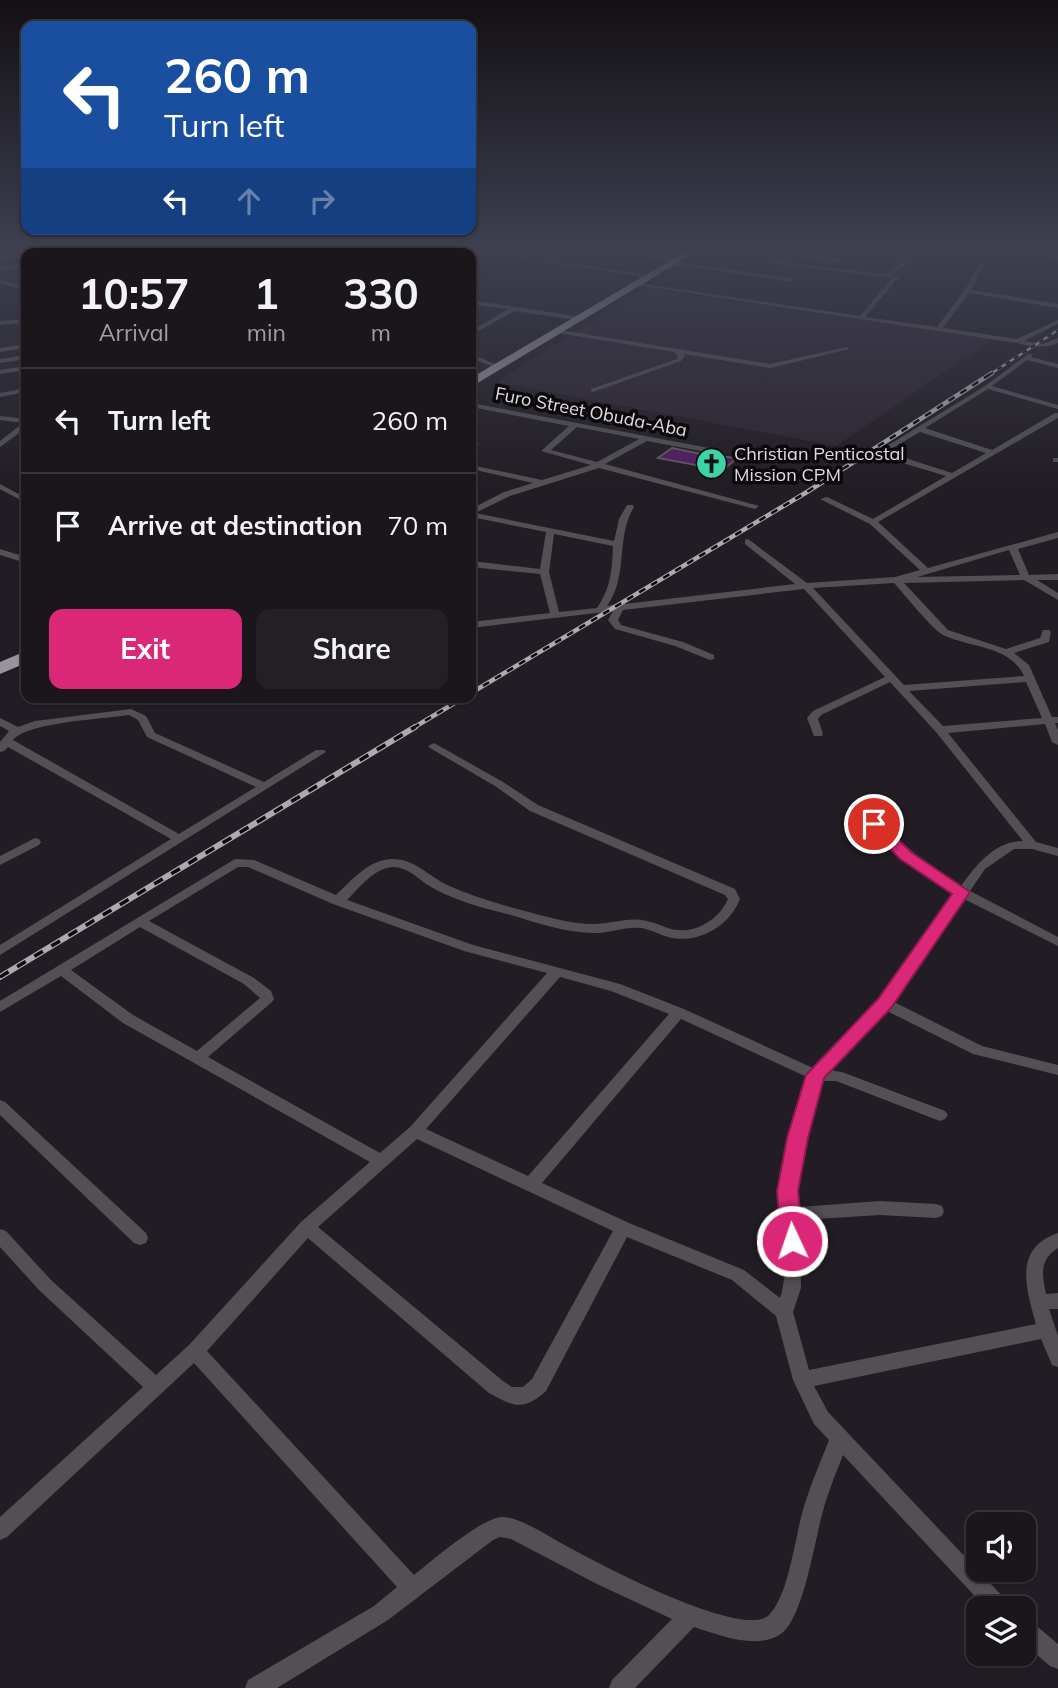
<!DOCTYPE html>
<html lang="en">
<head>
<meta charset="utf-8">
<style>
	:root { --surface:#1a161b; --page:#231f24; --text:#f1f3f6; --muted:#9f9fa3; --line:#38353a; --accent:#db2777 }
	body { margin:0; font-family:Mulish,sans-serif; background:var(--page); color:var(--text); height:100vh; display:flex; flex-direction:column; font-size:26px; white-space:nowrap }
	* { box-sizing:border-box; margin:0 }
	p { font-size:23px; color:var(--muted) }
	.icon { flex:none; width:38px; height:38px; fill:none; stroke:currentColor; stroke-width:2; stroke-linecap:round; stroke-linejoin:round }
	.map { position:relative; flex:1; overflow:hidden }
	.details { position:absolute; left:21px; top:248px; width:455px; height:455px; display:flex; flex-direction:column; background:var(--surface); border-radius:14px; box-shadow:0 2px 5px #0004,0 0 0 2px var(--line) }
	.details>* { flex:none }
	.guide { position:absolute; left:21px; top:21px; width:455px; height:214px; border-radius:14px; box-shadow:0 2px 5px #0004,0 0 0 2px var(--line); background:#1a4fa0; color:#fff; overflow:hidden }
	.buttons { position:absolute; left:966px; top:1512px; display:grid; gap:14px }
	.buttons a { display:grid; place-items:center; width:70px; height:70px; border-radius:14px; background:var(--surface); box-shadow:0 2px 5px #0004,0 0 0 2px var(--line); font-size:35px }
	.pin { position:absolute; display:grid; place-items:center; width:60px; height:60px; color:#fff; margin:-30px; border:4px solid #fff; border-radius:50%; box-shadow:0 2px 7px #0007 }
	.me { position:absolute; width:77px; margin:-38px; rotate:357deg; stroke-linejoin:round; filter:drop-shadow(0 0 5px #0008) }
	.turn { display:flex; align-items:center; gap:24px; height:147px; padding:0 28px; font-size:32px }
	.turn .icon { width:91px; height:91px; stroke-width:2.5 }
	.turn b { display:block; font-size:49px; line-height:60px }
	.lanes { display:flex; align-items:center; height:66px; padding:0 28px; background:#0003; justify-content:center; gap:35px; direction:ltr }
	.lanes .off { opacity:.35 }
	.eta { display:flex; justify-content:space-evenly; align-items:center; height:119px; text-align:center }
	.eta b { font-size:42px; font-weight:700; line-height:49px }
	.action { display:flex; gap:14px; margin-top:auto; padding:14px 28px }
	.action a { flex:1; height:80px; border-radius:14px; background:var(--accent); color:#fff; font-size:28px; font-weight:700; line-height:80px; text-align:center }
	.action a+a { background:var(--page); color:var(--text) }
	ul { padding:0; list-style:none }
	li { display:flex; align-items:center; gap:21px; height:105px; padding:0 28px; border-top:2px solid var(--line) }
	li div { flex:1 }
	li b { display:block; font-size:26px }
	li em { font-style:normal }
	.map>svg:first-child { display:block }
</style>
</head>
<body>
<div class="map">
<svg width="1058" height="1688" viewBox="0 0 1058 1688">
	<rect width="100%" height="100%" fill="#221d24"/>
	<path fill="#2e2531" d="M646,288L880,322L994,339L836,446L496,382Z"/>
	<path fill="#531c63" stroke="#5f5961" stroke-width="2" d="M672,448L706,455L737,458L723,470L658,458Z"/>
	<g fill="none" stroke-linecap="round" stroke-linejoin="round">
		<path fill="#525053" fill-rule="evenodd" d="M103,250H109L114,254H107Z
			M153,250H161L153,254H144Z
			M327,250H339L358,254H343Z
			M410,250H417L411,254H404Z
			M466,250H479L655,276L652,278Z
			M594,250H610L682,259L679,261Z
			M750,250H764L839,259L841,262L770,254L778,261L884,274L906,260L850,250L913,258V260L891,275L899,277L865,317L937,327L964,291L980,264H984L971,290L1058,304V308L969,293L943,328L1017,339L1058,320V324L1024,341L1043,344L1058,338V343C1043,349 1032,347 1017,343L635,285L638,283L860,316L892,278L776,264L763,253Z
			M1011,250L1058,255V259L1014,252Z
			M24,254L26,257L0,260V256Z
			M673,261L790,278L793,280L790,282L671,264Z
			M26,263V267L0,271V267Z
			M0,279L26,287V291L0,283Z
			M471,300L582,317L585,319L582,321L515,311L471,335V331L508,309L471,304Z
			M26,319V323L0,325V321Z
			M560,330L770,364L847,347L850,349L770,368L684,354L685,356L681,361L593,392L591,391V389L677,359L678,356L674,352L558,333L557,332Z
			M26,344V348L0,352V348Z
			M471,354L500,366L501,367L496,368L471,358Z
			M1028,354H1032L1031,357L1058,364V368L1027,360L992,386L1058,405V409L988,389L925,428L992,450L1055,413H1058V418L878,522L928,568L1058,532V538L1018,549L1029,575L1058,574V580H1037L1058,593V600L1024,580L904,583L948,630L1006,649L1040,638L1043,630H1049L1051,632L1049,642L1014,653L1029,665L1052,717H1058V723H1055L1058,730V745L1052,742L1045,724L948,733L1036,842L1058,848V856L1032,849H1014L985,869L970,891L1058,937V946L964,899L894,1002L982,1046L1058,1065V1075L973,1054L887,1011L829,1070L842,1072L945,1111L948,1115L945,1119L940,1121L836,1081H821C810,1119 792,1168 799,1207L880,1201L936,1204L942,1206L944,1211L942,1216L936,1218L880,1215L800,1220L801,1288L793,1312L809,1370L1036,1324C1026,1289 1013,1248 1058,1233V1248C1039,1260 1042,1274 1046,1294L1058,1293V1309H1049L1058,1336V1367L1052,1365L1041,1339L814,1386L828,1412L1007,1601L1010,1608H986L843,1455C836,1473 828,1492 823,1511C815,1538 804,1616 782,1633C758,1651 719,1635 694,1627L635,1688H609L612,1680L672,1619L597,1584L511,1539L500,1537L493,1540L388,1620L277,1688H245L248,1680L374,1606L397,1587L194,1363L7,1537L0,1540V1517L143,1387L39,1290L0,1247V1229L6,1231L51,1280L156,1375L189,1345L301,1222L370,1162L123,1023L61,976L0,1012V1001L235,859L254,860L336,895C352,880 369,859 393,859C414,859 428,875 445,884C469,895 495,903 521,910C544,916 570,924 594,924C610,924 625,918 641,920C652,921 661,926 671,929C694,935 719,920 728,899L725,895L530,811L495,786L430,748L428,746L434,743L503,782L538,805L735,889L740,899C730,925 701,943 672,938C662,936 652,930 642,928C626,926 610,933 594,933C567,933 537,923 511,915C483,908 451,900 426,884C417,877 406,867 394,867C375,867 359,888 347,900L473,945L620,984L684,1009L813,1068L880,1001L955,894C924,874 896,852 870,827L868,824L870,821H878L921,859L961,886C976,865 995,841 1023,841L936,732L890,682L821,715L818,719L823,734L822,736H814L807,718L813,711L885,677L804,589L623,610L618,620L621,625L683,642L714,655V659L710,660L675,646L615,629L608,620L613,611L471,628V622L550,613L540,574L471,567V561L540,569L546,532L471,517V509L504,492L533,483L471,469V465L542,480L591,465L541,451L569,426L471,407V403L709,448V452H706L647,441L605,464L759,506L755,509L599,468L510,496L475,513L614,541L619,519L627,505H633L634,507C615,538 629,576 607,606L620,603L624,604L795,584L745,544V540L748,539L807,583L895,577L920,570L870,524L820,499L827,497L873,519L946,476L893,460L882,449L985,386ZM577,427L639,439L597,462L551,450ZM920,432L986,453L952,473L899,456L891,449ZM554,534L613,546C612,569 611,588 597,608L559,612L549,572ZM1009,550L1020,575L917,577ZM894,583C904,594 932,629 943,635C970,648 1010,645 1024,676L904,685L813,588ZM1026,682L1042,718L943,726L909,691ZM238,867H248L333,904L464,951L547,973L410,1127L380,1153L208,1057L272,1002L274,999L271,991L254,978L149,921ZM140,927L244,984L260,998L197,1051L133,1015L71,970ZM560,977L611,991L669,1014L528,1176L426,1129ZM681,1019L807,1077C796,1114 782,1152 780,1189C780,1198 783,1208 784,1217C785,1242 788,1274 780,1298L744,1270L629,1223L542,1183ZM417,1139L613,1231L532,1379L523,1387H512L503,1381L318,1227ZM627,1237L732,1280L776,1316L793,1380L814,1424L829,1440C820,1463 810,1486 803,1510C795,1537 789,1595 769,1615C744,1640 603,1566 574,1550C555,1541 522,1517 502,1517C481,1518 432,1561 414,1575L207,1351L308,1238L489,1393C514,1407 524,1411 546,1391Z
			M26,355V359L0,363V359Z
			M26,366V370L0,374V370Z
			M26,388V392L0,397V393Z
			M0,416L26,419V428L0,447V441L23,423L0,420Z
			M471,442L478,443L479,445L475,447L471,446Z
			M1053,458H1058V462H1053Z
			M0,484L26,498V503L0,489Z
			M0,549L26,557V563L0,555Z
			M131,709L146,716L155,733L264,782L316,750H324L326,752L0,955V945L171,839L8,747L4,751L0,752V742L9,731L0,726V718L18,727L35,721ZM129,715L138,720L147,737L256,787L179,834L13,740C28,722 104,719 129,715Z
			M35,838L39,839L41,842L39,845L0,865V856Z
			M0,1100L5,1102L146,1233L148,1238L146,1243L140,1245L134,1243L0,1115Z
			M1024,1619L1032,1622L1058,1644V1669L1050,1666L1024,1644Z"/>
		<path fill="#9a939c" fill-rule="evenodd" d="M688,250H699L471,387V378Z
			M26,651V663L0,674V662Z"/>
		<defs>
			<path id="rail-far2" d="M989,375L1058,330"/>
			<path id="rail-far1" d="M471,693L807,492L992,373
				M413,728L463,698"/>
			<path id="rail" d="M0,977L415,727"/>
		</defs>
		<use href="#rail-far2" stroke="#ada9ae" stroke-width="2.5"/>
		<use href="#rail-far1" stroke="#ada9ae" stroke-width="4.5"/>
		<use href="#rail" stroke="#ada9ae" stroke-width="6"/>
		<use href="#rail-far2" stroke="#0a080b" stroke-width="2" stroke-dasharray="5" stroke-linecap="butt"/>
		<use href="#rail-far1" stroke="#0a080b" stroke-width="2.5" stroke-dasharray="7" stroke-linecap="butt"/>
		<use href="#rail" stroke="#0a080b" stroke-width="3.5" stroke-dasharray="10" stroke-linecap="butt"/>
	</g>
	<linearGradient id="sky" x2="0" y2="1"><stop stop-color="#131014"/><stop offset="0.51" stop-color="#3e4050"/><stop offset="1" stop-color="#3e4050" stop-opacity="0"/></linearGradient>
	<rect width="1058" height="486" fill="url(#sky)"/>
	<path fill="#db2777" stroke="#8e194d" stroke-width="2" d="M874,819L880,821L911,852L970,892L891,1008L824,1078L808,1138L798,1191L803,1241L800,1248L792,1250L785,1248L781,1241L777,1191L787,1138L806,1075L878,999L952,894L900,859L866,824Z"/>
	<defs>
		<symbol id="church-disc" viewBox="-11 -11 22 22"><circle r="9.5" fill="#3ad4a5" stroke="#0a080b"/><path d="M-1.2-6h2.4v3.5h3.3v2.4h-3.3V6h-2.4V-.1h-3.3v-2.4h3.3Z" fill="#111"/></symbol>
	</defs>
	<g fill-rule="evenodd">
		<use href="#church-disc" x="694" y="446" width="35" height="35"/>
	</g>
	<g text-anchor="middle" stroke-width="7" stroke-linejoin="round" paint-order="stroke">
		<g font-size="18" fill="#e0dce1" stroke="#0a080b">
			<text transform="translate(591 412) rotate(11)" y="6">Furo Street Obuda-Aba</text>
		</g>
		<g font-size="18" fill="#e0dce1" stroke="#0a080b" text-anchor="start">
			<text x="734" y="460">Christian Penticostal<tspan x="734" dy="21">Mission CPM</tspan></text>
		</g>
	</g>
</svg>
<div class="buttons">
<a><svg class="icon" aria-label="sound" viewBox="0 0 24 24"><path d="M4 9h4l5-4v14l-5-4H4zM17 9q2 3 0 6"/></svg></a>
<a><svg class="icon" aria-label="layers" viewBox="0 0 24 24"><path d="M12 4l9 5-9 5-9-5zM3 14l9 5 9-5"/></svg></a>
</div>
<div class="pin" style="left:874px;top:824px;background:#d93025"><svg class="icon" aria-label="arrive" viewBox="0 0 24 24"><path d="M6 21V4h12l-3 4 3 4H6"/></svg></div>
<svg class="me" style="left:792px;top:1241px" viewBox="-20 -20 40 40"><circle r="17" fill="#db2777" stroke="#fff" stroke-width="3"/><path d="M0-11L8 9 0 5-8 9z" fill="#fff"/></svg>
<div class="guide">
<div class="turn"><svg class="icon" aria-label="left" viewBox="0 0 24 24"><path d="M17 20v-9H6M10 6l-5 5 5 5"/></svg><div><b>260 m</b>Turn left</div></div>
<div class="lanes"><svg class="icon" aria-label="left" viewBox="0 0 24 24"><path d="M17 20v-9H6M10 6l-5 5 5 5"/></svg><svg class="icon off" aria-label="ahead" viewBox="0 0 24 24"><path d="M12 20V5M6 11l6-6 6 6"/></svg><svg class="icon off" aria-label="right" viewBox="0 0 24 24"><path d="M7 20v-9h11M14 6l5 5-5 5"/></svg></div>
</div>
<section class="details">
<div class="eta">
<div><b>10:57</b><p>Arrival</p></div>
<div><b>1</b><p>min</p></div>
<div><b>330</b><p>m</p></div>
</div>
<ul>
<li><svg class="icon" aria-label="left" viewBox="0 0 24 24"><path d="M17 20v-9H6M10 6l-5 5 5 5"/></svg><div><b>Turn left</b></div><em>260 m</em></li>
<li><svg class="icon" aria-label="arrive" viewBox="0 0 24 24"><path d="M6 21V4h12l-3 4 3 4H6"/></svg><div><b>Arrive at destination</b></div><em>70 m</em></li>
</ul>
<div class="action"><a>Exit</a><a>Share</a></div>
</section>
</div>
</body>
</html>
